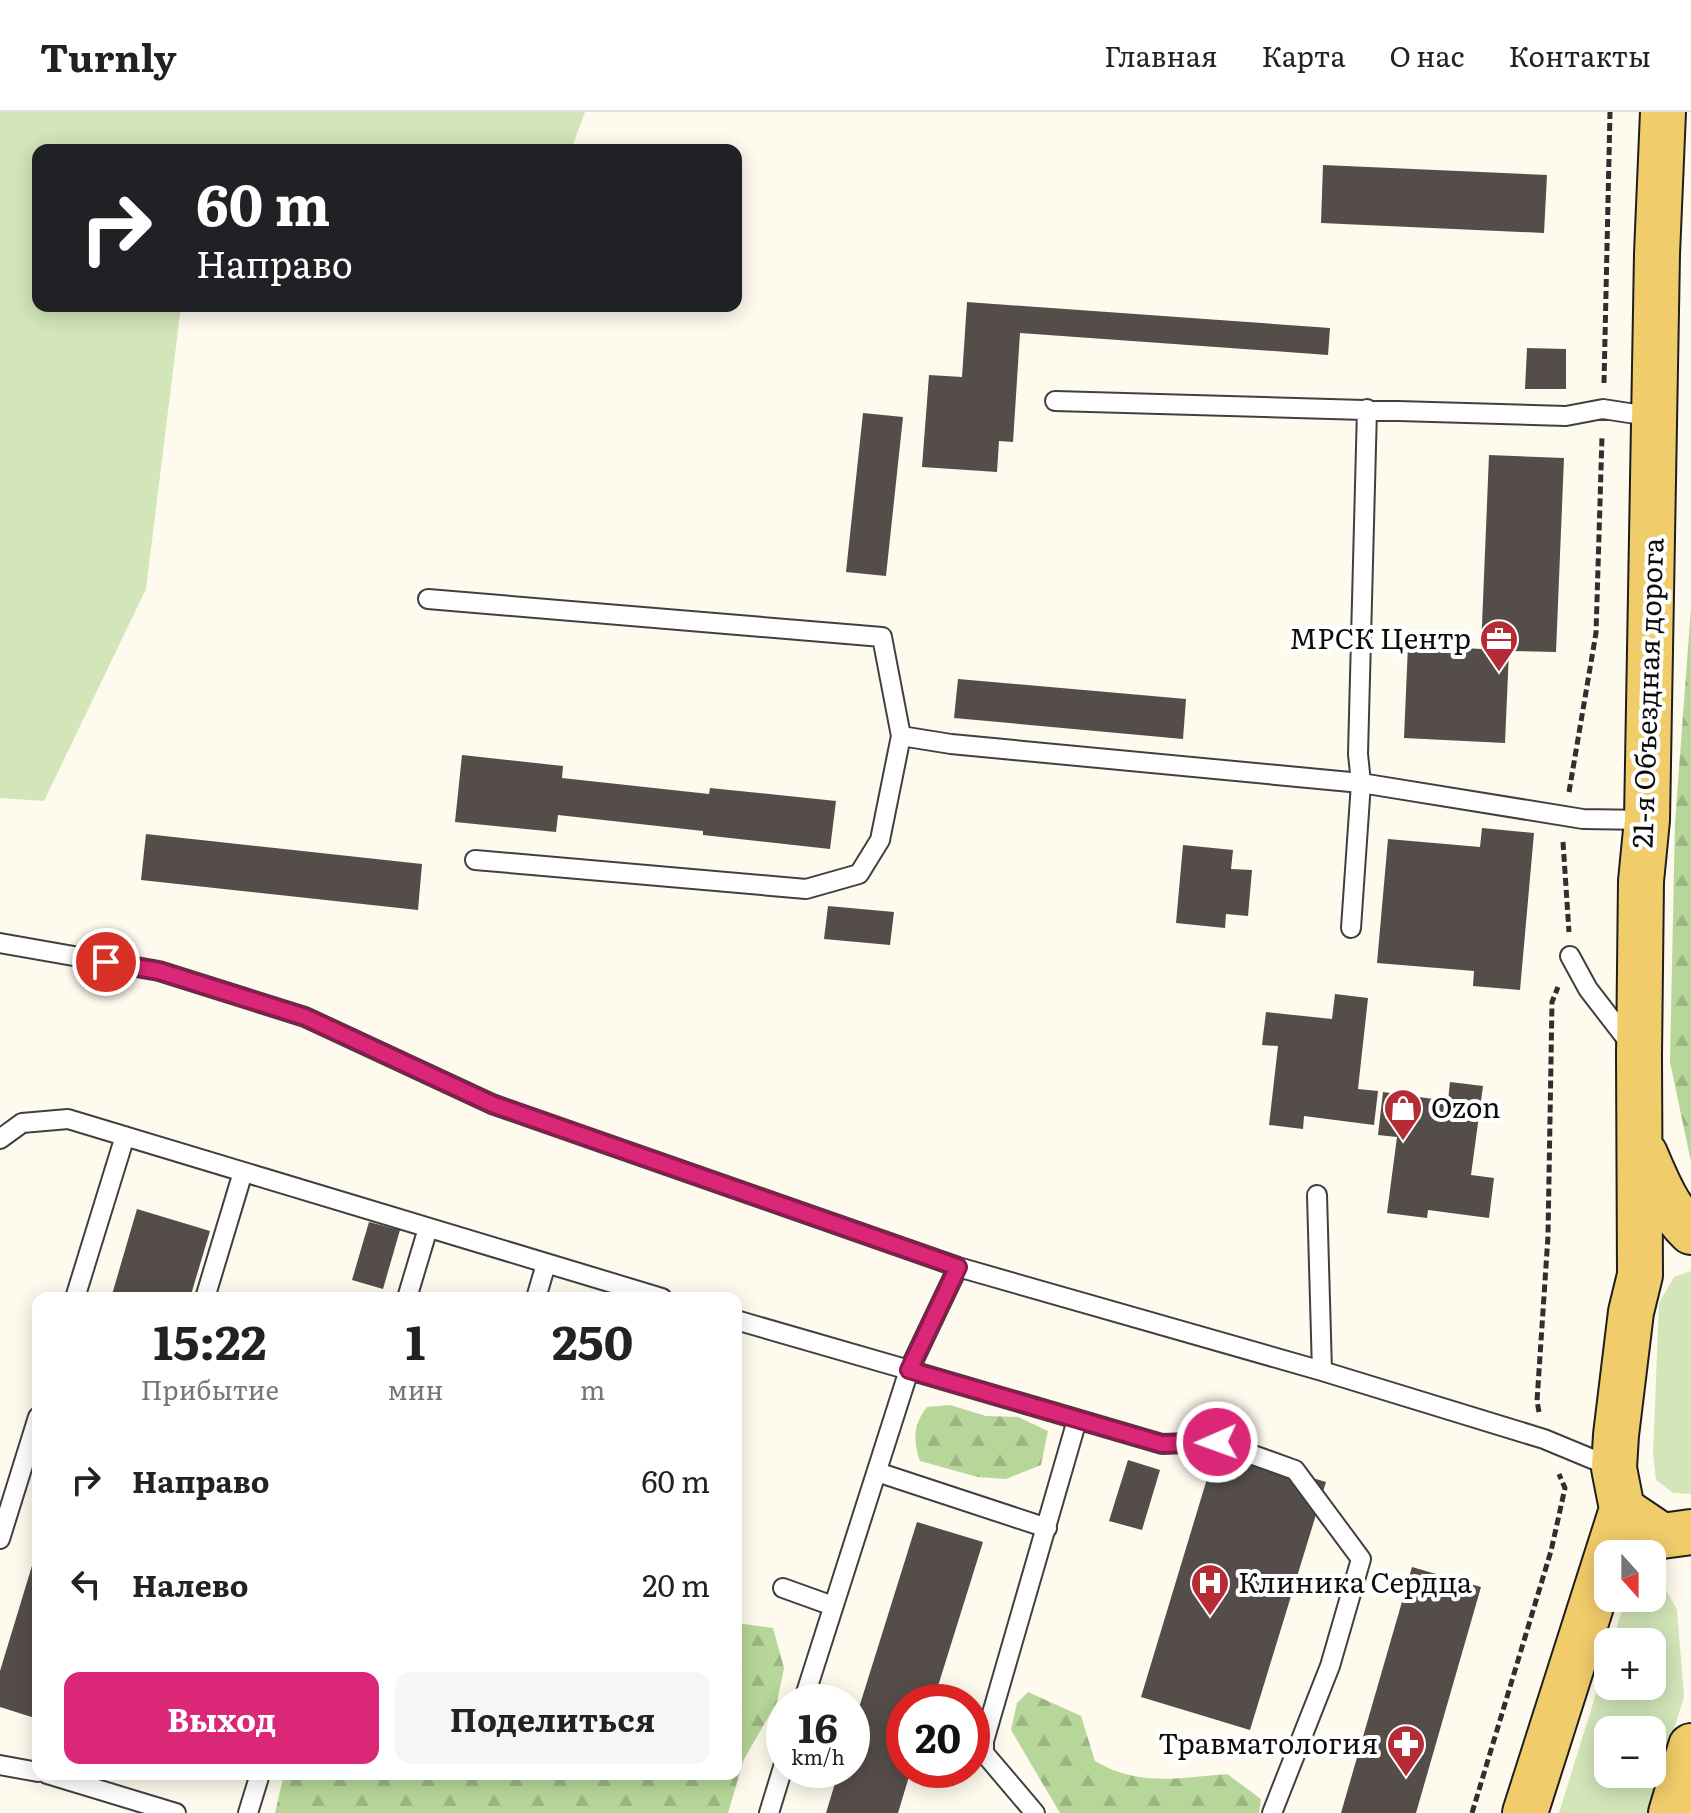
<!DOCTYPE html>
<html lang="ru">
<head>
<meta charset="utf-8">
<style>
	:root { --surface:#fff; --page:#f6f6f6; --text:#222; --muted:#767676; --line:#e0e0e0; --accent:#db2777 }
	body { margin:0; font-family:Literata,serif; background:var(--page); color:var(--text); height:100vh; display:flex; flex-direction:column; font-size:30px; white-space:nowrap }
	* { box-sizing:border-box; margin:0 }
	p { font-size:26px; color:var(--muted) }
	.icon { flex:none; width:44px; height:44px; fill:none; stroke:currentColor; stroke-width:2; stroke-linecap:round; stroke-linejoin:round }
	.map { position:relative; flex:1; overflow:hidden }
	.sheet { position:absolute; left:32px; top:1180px; width:710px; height:488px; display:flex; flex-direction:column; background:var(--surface); border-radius:16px; box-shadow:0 4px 20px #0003 }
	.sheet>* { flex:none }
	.banner { position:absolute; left:32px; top:32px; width:710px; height:168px; border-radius:16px; box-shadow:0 4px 20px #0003; background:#202124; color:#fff; overflow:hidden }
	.needle { width:52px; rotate:159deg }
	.fabs { position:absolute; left:1594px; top:1428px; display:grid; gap:16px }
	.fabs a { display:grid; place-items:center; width:72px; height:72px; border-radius:16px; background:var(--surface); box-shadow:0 4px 20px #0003; font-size:40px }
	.speed { position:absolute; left:766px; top:1572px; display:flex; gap:16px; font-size:40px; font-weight:700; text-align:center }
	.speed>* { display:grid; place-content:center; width:104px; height:104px; border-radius:50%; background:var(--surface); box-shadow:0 4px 20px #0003; line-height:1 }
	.speed small { font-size:20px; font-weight:400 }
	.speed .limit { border:12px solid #d22; background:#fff; color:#111 }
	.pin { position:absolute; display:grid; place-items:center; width:68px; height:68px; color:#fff; margin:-34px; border:4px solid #fff; border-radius:50%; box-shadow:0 2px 8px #0007 }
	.me { position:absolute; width:88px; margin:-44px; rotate:268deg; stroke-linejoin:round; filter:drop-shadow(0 0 6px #0008) }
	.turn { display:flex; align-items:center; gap:28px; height:168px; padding:0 32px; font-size:36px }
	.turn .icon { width:104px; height:104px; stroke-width:2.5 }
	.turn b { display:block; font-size:56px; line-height:68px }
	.eta { display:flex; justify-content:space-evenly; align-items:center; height:136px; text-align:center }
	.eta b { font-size:48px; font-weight:700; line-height:56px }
	.cta { display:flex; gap:16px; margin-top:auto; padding:16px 32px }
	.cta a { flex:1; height:92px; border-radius:16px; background:var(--accent); color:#fff; font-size:32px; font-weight:700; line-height:92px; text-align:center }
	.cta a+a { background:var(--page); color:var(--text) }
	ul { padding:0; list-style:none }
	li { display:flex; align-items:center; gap:24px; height:104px; padding:0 32px }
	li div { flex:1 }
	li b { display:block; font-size:30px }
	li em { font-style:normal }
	header { display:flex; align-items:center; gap:48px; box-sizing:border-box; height:112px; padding:0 40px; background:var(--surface); border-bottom:2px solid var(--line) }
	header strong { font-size:38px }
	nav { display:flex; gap:44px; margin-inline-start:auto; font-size:28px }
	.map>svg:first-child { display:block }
</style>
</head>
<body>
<header>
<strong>Turnly</strong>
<nav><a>Главная</a><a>Карта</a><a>О нас</a><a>Контакты</a></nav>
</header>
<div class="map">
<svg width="1691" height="1701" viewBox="0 0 1691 1701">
	<defs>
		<pattern id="forest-firs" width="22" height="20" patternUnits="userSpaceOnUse" patternTransform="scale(2)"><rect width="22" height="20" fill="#b7d699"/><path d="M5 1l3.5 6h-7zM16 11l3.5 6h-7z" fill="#9cb683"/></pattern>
	</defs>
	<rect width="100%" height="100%" fill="#fefaed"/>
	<path fill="#d2e6b9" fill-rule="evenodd" d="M0,0H585L571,38H38V194H181L146,477L44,689L0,686Z
		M1691,1159V1382L1673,1381L1656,1368L1653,1342L1659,1191L1674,1165Z
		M1652,1465L1663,1472L1677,1498L1684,1585L1648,1701H1559L1608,1543V1574H1652V1530H1612L1626,1486H1652ZM1608,1618H1652V1662H1608Z"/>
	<path fill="url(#forest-firs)" d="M1691,495V1050L1670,950L1675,711Z
		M950,1293L986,1304L1018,1305L1048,1319L1041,1353L1006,1367L978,1365L920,1349C913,1330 913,1312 927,1295Z
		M736,1511L773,1516L784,1556L777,1590L744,1647L728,1701H275L284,1662H736Z
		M1028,1580L1081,1604L1095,1649C1139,1675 1178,1666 1227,1662L1261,1687L1259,1701H1060L1011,1618L1017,1591Z"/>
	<path fill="#554d49" d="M1323,53L1547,63L1544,121L1321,111Z
		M967,190L1330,216L1328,243L1020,221L1013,330L999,329L997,360L922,355L929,263L962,265Z
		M1527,236L1566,237V277H1525Z
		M863,301L903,305L886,464L846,460Z
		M1489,343L1564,346L1556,540L1509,539L1505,631L1404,626L1408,533L1481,537Z
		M958,567L1186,587L1183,627L954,606Z
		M462,643L563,654L562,666L709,682L710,676L836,689L830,737L703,723V719L558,703L556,720L455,710Z
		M1482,716L1534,721L1520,878L1473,874L1474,859L1377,851L1388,727L1480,735Z
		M146,722L422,752L418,798L141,768Z
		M1183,733L1233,738L1231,757L1252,758L1248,804L1226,802L1225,816L1176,811Z
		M828,794L894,800L890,833L824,827Z
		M1335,882L1368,886L1358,977L1378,979L1374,1013L1304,1004L1303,1017L1269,1013L1278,934L1262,933L1266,900L1332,907Z
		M1450,970L1483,974L1471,1063L1494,1066L1489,1106L1428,1098L1427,1106L1387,1101L1397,1025L1378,1023L1383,980L1448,989Z
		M137,1097L210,1119L190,1186H111Z
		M369,1110L400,1118L383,1177L352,1168Z
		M1216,1337L1326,1370L1250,1618L1141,1585Z
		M1128,1348L1160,1358L1142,1418L1109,1409Z
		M917,1410L983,1430L933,1590H904V1658H911L898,1701H826L839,1658H852V1618Z
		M38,1434V1607L0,1595V1559Z
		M1412,1455L1481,1475L1416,1701H1341Z"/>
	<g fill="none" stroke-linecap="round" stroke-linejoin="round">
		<defs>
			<path id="lane" d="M1055,289L1566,304L1603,297L1655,305
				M428,487L882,525L901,624
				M475,748L806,777L859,762L880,728L901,624L951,632L1361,671L1583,707L1647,708
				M1351,816L1361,671L1358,642L1367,297
				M0,831L159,859L305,905L492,992L958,1155L1322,1259L1544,1327L1614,1356
				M1570,844L1588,877L1632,934
				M0,1027L22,1011L68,1007L662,1186
				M1317,1083L1322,1259
				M75,1186L125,1024
				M205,1186L243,1060
				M407,1186L428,1116
				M536,1186L546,1152
				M736,1208L909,1258L958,1155
				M877,1360L1047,1416
				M0,1427L38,1305
				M783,1476L833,1494
				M803,1590L909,1258L1162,1332L1217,1330L1295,1358L1361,1447L1330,1554L1272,1701
				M0,1653L38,1660
				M47,1662L176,1701
				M248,1701L260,1662
				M769,1701L784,1652
				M1035,1701L984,1641V1629L1077,1308"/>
			<path id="primary" d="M1645,1042C1657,1070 1668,1098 1691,1120
				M1622,1397L1662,1424L1691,1420
				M1525,1701L1622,1397L1614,1356L1616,1323L1631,1200L1640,1163L1639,943L1641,769L1647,708L1657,142L1663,0
				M1671,1701L1691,1634"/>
		</defs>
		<use href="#lane" stroke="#404040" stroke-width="22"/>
		<use href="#primary" stroke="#1e1e1e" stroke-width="48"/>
		<path stroke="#2f2f2f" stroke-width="5" stroke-dasharray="8 4" stroke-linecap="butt" d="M1604,271L1610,0
			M1569,680L1596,521L1602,325
			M1563,730L1569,820
			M1539,1300L1537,1289L1548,1124L1552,890L1558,875
			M1472,1701L1551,1439L1565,1376L1559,1362"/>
		<use href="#lane" stroke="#fff" stroke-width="18"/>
		<use href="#primary" stroke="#f1cc6a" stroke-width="44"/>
	</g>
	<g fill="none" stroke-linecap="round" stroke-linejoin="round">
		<defs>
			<path id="route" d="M106,850L159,859L305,905L492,992L958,1155L909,1258L1162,1332L1217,1330"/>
		</defs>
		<use href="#route" stroke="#8e194d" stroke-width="20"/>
		<use href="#route" stroke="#db2777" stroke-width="14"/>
	</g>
	<defs>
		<symbol id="office-pin" viewBox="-11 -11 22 30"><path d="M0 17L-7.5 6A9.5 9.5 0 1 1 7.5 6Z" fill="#b52c37" stroke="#fff"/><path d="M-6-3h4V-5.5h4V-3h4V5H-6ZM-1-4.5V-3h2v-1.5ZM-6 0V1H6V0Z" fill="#fff"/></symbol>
		<symbol id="shop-pin" viewBox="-11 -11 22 30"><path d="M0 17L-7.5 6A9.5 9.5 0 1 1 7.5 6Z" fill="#b52c37" stroke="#fff"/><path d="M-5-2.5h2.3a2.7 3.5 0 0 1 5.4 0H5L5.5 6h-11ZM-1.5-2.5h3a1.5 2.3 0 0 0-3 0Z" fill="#fff"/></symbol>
		<symbol id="hospital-pin" viewBox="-11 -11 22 30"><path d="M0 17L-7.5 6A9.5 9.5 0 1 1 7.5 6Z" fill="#b52c37" stroke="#fff"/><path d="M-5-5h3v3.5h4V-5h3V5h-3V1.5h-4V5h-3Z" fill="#fff"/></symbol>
		<symbol id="pharmacy-pin" viewBox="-11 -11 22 30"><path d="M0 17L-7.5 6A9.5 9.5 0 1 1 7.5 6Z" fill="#b52c37" stroke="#fff"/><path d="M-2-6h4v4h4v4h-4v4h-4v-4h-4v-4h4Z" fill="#fff"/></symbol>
	</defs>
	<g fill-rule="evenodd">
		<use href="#office-pin" x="1477" y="505" width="44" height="60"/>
		<use href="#shop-pin" x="1381" y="974" width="44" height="60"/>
		<use href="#hospital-pin" x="1188" y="1449" width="44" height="60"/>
		<use href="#pharmacy-pin" x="1384" y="1610" width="44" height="60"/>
	</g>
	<g text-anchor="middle" stroke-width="8" stroke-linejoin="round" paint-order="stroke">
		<g font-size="28" fill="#0d0d0d" stroke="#fff" text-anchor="end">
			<text x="1471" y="537">МРСК Центр</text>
			<text x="1431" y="1006" text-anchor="start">Ozon</text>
			<text x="1238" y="1481" text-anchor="start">Клиника Сердца</text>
			<text x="1378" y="1642">Травматология</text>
		</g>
		<g font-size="28" fill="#0d0d0d" stroke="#fff">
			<text transform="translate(1648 581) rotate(-88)" y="10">21-я Объездная дорога</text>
		</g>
	</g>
</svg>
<div class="fabs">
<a><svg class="needle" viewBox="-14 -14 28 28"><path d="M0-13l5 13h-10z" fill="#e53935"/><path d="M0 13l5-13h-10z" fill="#767676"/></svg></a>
<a>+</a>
<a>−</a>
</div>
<div class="speed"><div>16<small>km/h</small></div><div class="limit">20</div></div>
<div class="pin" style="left:106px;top:850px;background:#d93025"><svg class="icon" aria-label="arrive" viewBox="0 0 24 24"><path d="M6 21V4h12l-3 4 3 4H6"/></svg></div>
<svg class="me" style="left:1217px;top:1330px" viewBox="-20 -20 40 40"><circle r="17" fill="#db2777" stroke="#fff" stroke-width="3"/><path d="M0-11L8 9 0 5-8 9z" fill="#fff"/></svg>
<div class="banner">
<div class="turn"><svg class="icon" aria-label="right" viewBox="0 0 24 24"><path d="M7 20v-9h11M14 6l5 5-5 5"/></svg><div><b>60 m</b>Направо</div></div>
</div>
<section class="sheet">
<div class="eta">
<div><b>15:22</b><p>Прибытие</p></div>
<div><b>1</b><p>мин</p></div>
<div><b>250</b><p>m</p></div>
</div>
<ul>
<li><svg class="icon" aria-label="right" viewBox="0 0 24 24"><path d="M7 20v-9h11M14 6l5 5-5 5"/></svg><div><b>Направо</b></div><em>60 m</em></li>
<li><svg class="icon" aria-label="left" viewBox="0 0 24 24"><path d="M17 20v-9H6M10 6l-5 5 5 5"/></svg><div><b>Налево</b></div><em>20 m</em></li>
</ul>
<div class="cta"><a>Выход</a><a>Поделиться</a></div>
</section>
</div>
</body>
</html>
